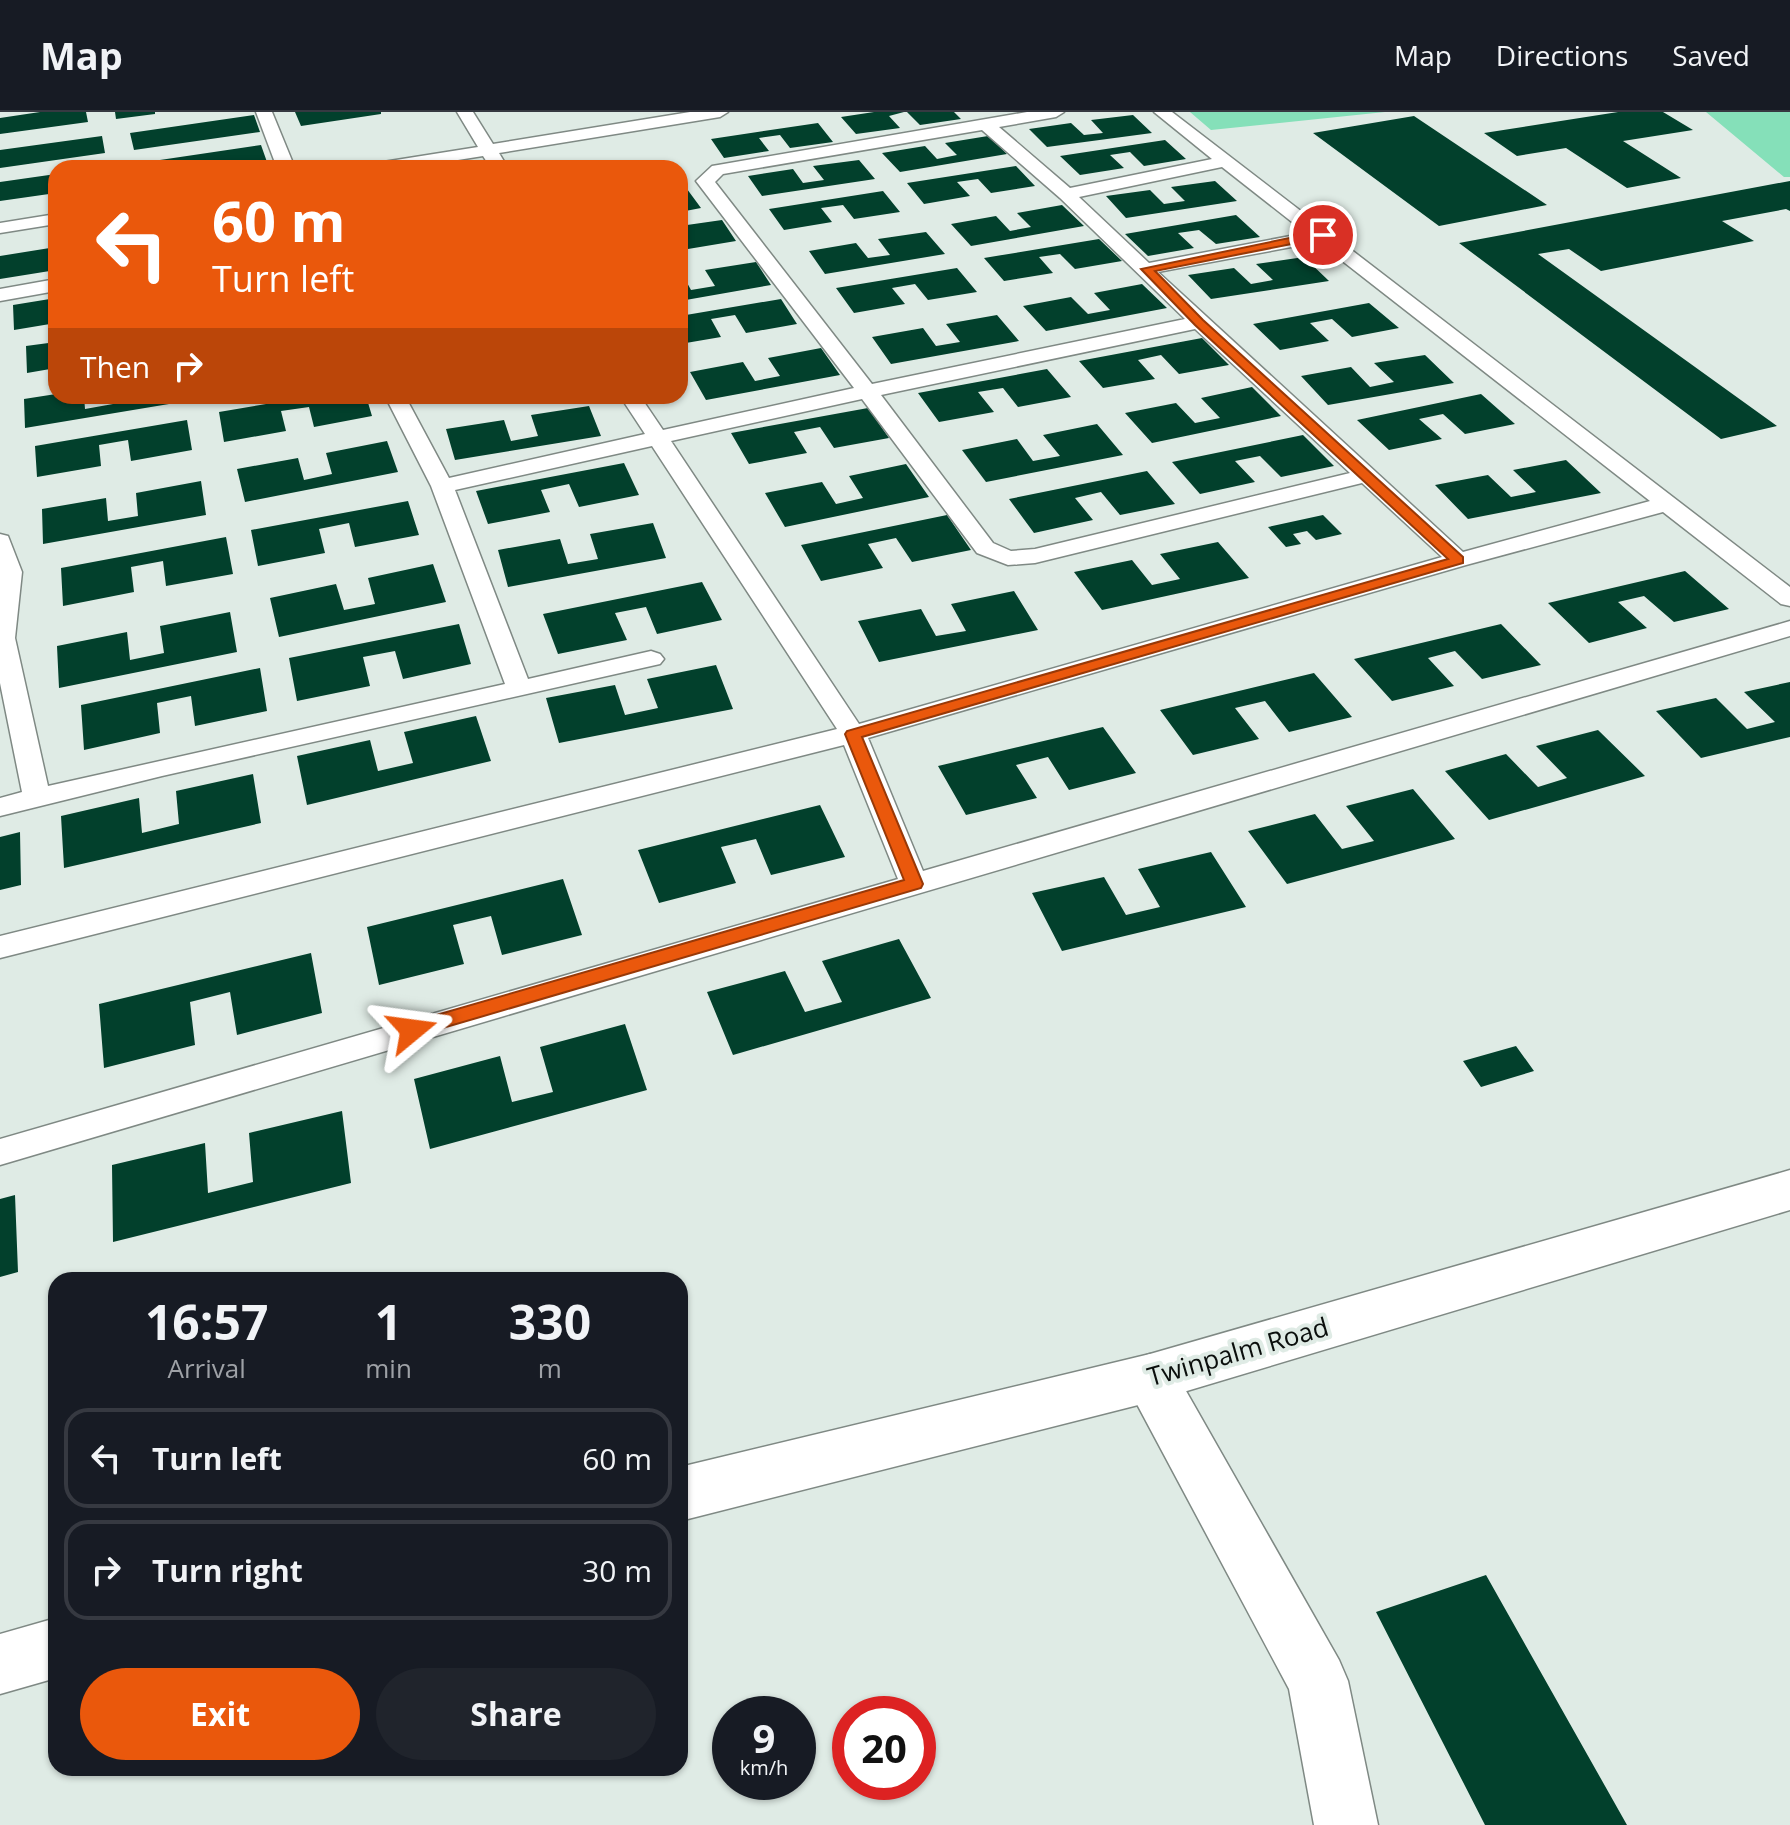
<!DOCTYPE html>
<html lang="en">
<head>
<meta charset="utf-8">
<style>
	:root { --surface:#171b24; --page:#20242c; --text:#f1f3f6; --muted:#9ea1a6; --line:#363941; --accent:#ea580c }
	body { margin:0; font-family:"Open Sans",sans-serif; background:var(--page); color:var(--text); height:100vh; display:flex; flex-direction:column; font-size:30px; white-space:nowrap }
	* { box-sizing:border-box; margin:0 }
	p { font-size:26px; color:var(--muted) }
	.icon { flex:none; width:44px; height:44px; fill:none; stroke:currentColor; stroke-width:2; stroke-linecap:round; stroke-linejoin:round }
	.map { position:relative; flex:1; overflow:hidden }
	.panel { position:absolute; left:48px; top:1160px; width:640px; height:504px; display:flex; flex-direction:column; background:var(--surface); border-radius:24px; box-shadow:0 2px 6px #0004 }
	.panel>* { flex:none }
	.hud { position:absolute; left:48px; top:48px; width:640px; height:244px; border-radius:24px; box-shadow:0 2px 6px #0004; background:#ea580c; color:#fff; overflow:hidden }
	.speed { position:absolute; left:712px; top:1584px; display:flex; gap:16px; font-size:40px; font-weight:700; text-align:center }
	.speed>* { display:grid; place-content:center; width:104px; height:104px; border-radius:50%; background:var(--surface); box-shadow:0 2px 6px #0004; line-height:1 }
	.speed small { font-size:20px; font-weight:400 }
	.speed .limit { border:12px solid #d22; background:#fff; color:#111 }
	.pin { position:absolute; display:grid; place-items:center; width:68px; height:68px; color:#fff; margin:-34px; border:4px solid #fff; border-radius:50%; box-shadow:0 2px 8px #0007 }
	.me { position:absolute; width:88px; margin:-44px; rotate:74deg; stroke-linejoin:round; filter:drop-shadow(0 0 6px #0008) }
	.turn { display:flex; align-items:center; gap:28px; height:168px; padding:0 32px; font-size:36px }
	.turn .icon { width:104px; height:104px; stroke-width:2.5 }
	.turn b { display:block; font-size:56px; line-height:68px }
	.then { display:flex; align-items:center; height:76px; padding:0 32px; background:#0003; gap:16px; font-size:30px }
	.eta { display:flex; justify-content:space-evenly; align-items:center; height:136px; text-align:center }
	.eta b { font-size:48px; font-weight:700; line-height:56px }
	.cta { display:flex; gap:16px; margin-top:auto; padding:16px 32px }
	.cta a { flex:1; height:92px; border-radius:48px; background:var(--accent); color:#fff; font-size:32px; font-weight:700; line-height:92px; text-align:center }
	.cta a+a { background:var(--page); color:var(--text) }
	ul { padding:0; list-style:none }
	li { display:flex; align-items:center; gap:24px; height:100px; margin:0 16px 12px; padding:0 16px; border:4px solid var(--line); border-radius:24px }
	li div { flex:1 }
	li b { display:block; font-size:30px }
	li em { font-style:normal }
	header { display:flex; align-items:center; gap:48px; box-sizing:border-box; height:112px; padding:0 40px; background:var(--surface); border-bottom:2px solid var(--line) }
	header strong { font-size:38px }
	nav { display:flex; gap:44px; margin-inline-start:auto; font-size:28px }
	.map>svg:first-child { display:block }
</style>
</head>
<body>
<header>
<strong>Map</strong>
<nav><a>Map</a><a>Directions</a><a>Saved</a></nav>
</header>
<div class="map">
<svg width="1790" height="1713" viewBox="0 0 1790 1713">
	<rect width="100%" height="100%" fill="#dfebe5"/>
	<path fill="#85e0b9" d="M1190,0H1385L1211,18Z
		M1706,0H1790V65H1784Z"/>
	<path fill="#02402c" d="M40,0H86L88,10L0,22V6Z
		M115,0H155V2L116,7Z
		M295,0H381V2L301,14Z
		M874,0H904L889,4L900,16L856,22L841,5Z
		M907,0H954L961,7L920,13Z
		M1618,0H1663L1693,18L1623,29L1681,66L1627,76L1566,36L1517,44L1484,21Z
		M254,3L260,20L134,38L130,21Z
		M1133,3L1152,21L1047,35L1029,17L1071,11L1084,23L1103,21L1091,8Z
		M1414,4L1547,93L1439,114L1313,21Z
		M818,11L833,30L790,36L780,23L759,26L769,39L724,46L711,27Z
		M102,24L105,41L0,56V38Z
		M988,24L1007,42L900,60L882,41L925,34L937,47L957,43L945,31Z
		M1165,28L1186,47L1144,54L1130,40L1110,43L1124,56L1080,63L1060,44Z
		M261,33L267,50L230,56H134L133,52Z
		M859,48L875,67L762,84L748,64L793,57L803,71L824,68L813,54Z
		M1016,54L1035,74L991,81L978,67L957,70L970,84L924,92L907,71Z
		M56,62V81L0,89V70Z
		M1215,69L1237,89L1126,106L1106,84L1150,78L1164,92L1185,89L1171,75Z
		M1790,69V99L1786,97L1722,109L1754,129L1601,159L1569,137L1538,142L1777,314L1721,327L1459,131Z
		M687,77L701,96L680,100V79Z
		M883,79L900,100L854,107L843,93L821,96L832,110L784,118L769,97Z
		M1062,93L1084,114L971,134L951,112L996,104L1010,119L1031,115L1017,101Z
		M1236,103L1260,125L1216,132L1199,118L1178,121L1194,136L1148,144L1125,122Z
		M722,108L736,129L688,137L680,124V114Z
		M926,120L945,142L825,162L809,139L856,131L868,146L890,143L878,127Z
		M1099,127L1122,149L1075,157L1060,142L1039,145L1053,161L1004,169L984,146Z
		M56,135V158L0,167V144Z
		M1304,145L1329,169L1211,187L1188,163L1234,156L1251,172L1273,168L1256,152Z
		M756,150L771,173L680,189V158L691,178L715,174L705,158Z
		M957,156L977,180L928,188L915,172L892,176L905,192L854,201L836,176Z
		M1142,172L1167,196L1046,219L1023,194L1071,185L1088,202L1110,198L1094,181Z
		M56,186V211L14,218L13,193Z
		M781,187L797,212L746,221L735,203L711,207L721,225L680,232V204Z
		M1369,191L1399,216L1352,225L1332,207L1310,211L1329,229L1280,238L1253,212Z
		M997,203L1019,229L891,252L872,225L923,216L936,234L960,230L946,212Z
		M1202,226L1229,253L1179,262L1161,243L1138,248L1155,267L1103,276L1079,249Z
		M56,230V256L27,261L26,234Z
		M821,236L840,263L706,288L690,260L743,250L755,269L780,264L768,246Z
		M1425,243L1454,271L1328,293L1301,264L1351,255L1370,275L1394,270L1374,251Z
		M1047,257L1071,285L1018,295L1003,276L978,280L994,300L939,310L918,281Z
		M1252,275L1281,304L1152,331L1125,301L1176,291L1195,311L1220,306L1201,286Z
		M56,282L84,284L85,297L113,292V284H174L175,291L25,316L24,287Z
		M1481,282L1515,312L1465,322L1443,302L1419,307L1442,327L1389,338L1357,308Z
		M314,284H366L372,304L314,315L309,295L281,299L286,319L224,330L219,300Z
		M589,294L601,324L455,348L446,317L504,308L511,329L538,324L531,303Z
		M868,296L889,326L834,336L820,315L794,320L807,341L749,352L731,321Z
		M187,308L192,338L131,349L128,328L99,333L101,354L37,365L35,334Z
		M1097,312L1123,343L986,370L962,338L1017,327L1033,349L1060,344L1043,323Z
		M1303,323L1334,354L1281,365L1260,344L1235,349L1255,370L1200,382L1172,350Z
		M387,329L398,360L245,390L237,357L298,346L304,368L332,362L326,341Z
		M1566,348L1601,381L1468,407L1435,373L1488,363L1511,385L1536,380L1513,358Z
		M624,351L639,383L579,395L569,372L541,378L550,400L488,412L476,379Z
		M906,352L929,385L785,415L765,381L822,370L836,392L863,386L849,364Z
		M1147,359L1175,392L1120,403L1101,380L1075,386L1093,408L1034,421L1009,387Z
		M201,369L206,403L43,432L42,397L106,386L108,409L138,404L136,381Z
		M408,389L419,423L355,435L349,411L319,417L325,441L258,454L251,418Z
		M947,403L971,438L912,450L896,426L868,432L883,456L821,469L801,433Z
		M1323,403L1342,422L1316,428L1307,419L1293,422L1301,432L1286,435L1268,415Z
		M653,411L666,446L508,475L498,438L560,427L568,452L598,447L590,422Z
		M226,425L233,462L166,474L163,449L131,455L134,480L63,494L61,456Z
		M1218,430L1249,466L1102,498L1074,460L1132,448L1152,473L1180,467L1160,442Z
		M433,452L446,490L279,525L270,486L336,472L344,498L375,492L368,466Z
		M1685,459L1729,497L1674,510L1644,484L1618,490L1647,516L1589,531L1548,491Z
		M702,470L722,508L657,522L646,495L615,501L627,528L558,542L543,502Z
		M1014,479L1038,518L879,550L858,509L921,497L936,524L966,519L951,492Z
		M230,500L237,540L59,576L57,534L127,520L130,548L164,541L160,514Z
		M459,512L471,552L403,567L395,539L363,545L370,574L297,589L289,546Z
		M1501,512L1541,553L1482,567L1455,539L1428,546L1454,574L1392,589L1354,547Z
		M716,553L733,597L559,631L546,586L615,573L625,603L658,596L647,567Z
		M260,556L267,599L195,614L191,584L157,591L160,621L84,638L81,593Z
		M1314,561L1352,605L1289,620L1265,589L1235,596L1259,627L1193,643L1160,598Z
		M1790,570V625L1701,646L1656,599L1716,586L1747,617L1775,610L1744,580Z
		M476,604L491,649L307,693L297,644L370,628L378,659L413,651L404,620Z
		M1103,615L1136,661L1069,678L1048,645L1016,653L1037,686L966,703L938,654Z
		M1598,618L1645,664L1489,708L1445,659L1506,642L1538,675L1567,666L1536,634Z
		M253,662L261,711L64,756L61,704L139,686L142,721L179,712L176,679Z
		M1413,677L1455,727L1287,772L1248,719L1315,702L1342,737L1374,729L1346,694Z
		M820,693L845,745L771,763L756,727L721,735L736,771L659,791L638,738Z
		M20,720L21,773L0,778V725Z
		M1211,740L1246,795L1062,839L1032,781L1104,765L1126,803L1160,795L1138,757Z
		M563,767L582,823L502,843L491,804L453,813L464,852L379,873L367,815Z
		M899,827L931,886L733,943L707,880L785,859L805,900L842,890L822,849Z
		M311,841L322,901L237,923L230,880L190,890L195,933L104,956L99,892Z
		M625,912L647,978L430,1037L414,967L500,944L512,990L553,980L540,935Z
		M1516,934L1534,959L1481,975L1463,949Z
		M342,999L351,1071L113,1130L112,1053L205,1031L208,1081L253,1070L249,1021Z
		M15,1083L18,1160L0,1165V1087Z
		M1486,1463L1627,1713H1485L1376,1500Z"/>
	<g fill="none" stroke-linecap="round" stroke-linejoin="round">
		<defs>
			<path id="lane" d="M256,0H272L295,56H277Z
				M457,0H473L493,32L690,0H728L720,5L499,41L505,51L496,56L490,55L483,44L408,56H368L377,51L478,35Z
				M1027,0H1064L1056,5L999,15L1070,76L1212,47L1154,0H1172L1790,475V494L1781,492L1663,400L1466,453L868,626L923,759L1790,509V524L0,1053V1027L898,767L844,633L0,846V824L837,617L652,334L455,378L528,567L651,539L660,542L664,547L660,552L162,664L0,704V686L22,680L0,571V422L8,424L22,460L15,526L48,674L505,572L431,374L385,284H405L449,366L645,322L620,284H640L663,318L854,276L696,69L712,54L718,53ZM982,18L1060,86L1185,207L872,272L715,70L723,62ZM1222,55L1306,121L1149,151L1079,85ZM1318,130L1650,389L1463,440L1158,160ZM1195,217L1350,361L1035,437L1011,439L993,431L881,283ZM862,287L977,441L1008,453L1035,451L1362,371L1442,445L859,612L671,329Z
				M56,102V112L0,121V111Z
				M56,167V179L0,189V177Z"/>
			<path id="street" d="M1150,1242L1169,1249L1339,1548L1348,1569L1378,1713H1314L1289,1577L1123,1266L1131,1249Z"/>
			<path id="secondary" d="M1790,1058V1098L1150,1290L680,1409V1355L1150,1242Z
				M56,1506V1566L0,1582V1522Z"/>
		</defs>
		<use href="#lane" stroke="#7f8984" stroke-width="3"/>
		<use href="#street" stroke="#7f8984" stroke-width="3"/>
		<use href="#secondary" stroke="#7f8984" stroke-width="3"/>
		<use href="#lane" fill="#fff" fill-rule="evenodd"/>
		<use href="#street" fill="#fff" fill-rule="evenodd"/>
		<use href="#secondary" fill="#fff" fill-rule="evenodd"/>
	</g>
	<path fill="#ea580c" stroke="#983908" stroke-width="2" d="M1323,119L1329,123L1327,125L1155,159L1203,208L1463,445V451L862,625L923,772L921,776L412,925L406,923L403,918L412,910L904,768L845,622L847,619L1448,447L1195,213L1141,157Z"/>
	<g text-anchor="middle" stroke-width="8" stroke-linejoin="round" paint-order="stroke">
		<g font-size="26" fill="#0a0e0c" stroke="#dfebe5">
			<text transform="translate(1238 1240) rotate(-16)" y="9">Twinpalm Road</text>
		</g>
	</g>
</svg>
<div class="speed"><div>9<small>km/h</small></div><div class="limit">20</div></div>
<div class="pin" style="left:1323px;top:123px;background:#d93025"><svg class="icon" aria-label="arrive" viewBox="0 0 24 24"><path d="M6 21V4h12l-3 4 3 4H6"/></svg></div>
<svg class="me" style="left:412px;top:918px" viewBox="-20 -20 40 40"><path d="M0-17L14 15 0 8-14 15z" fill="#ea580c" stroke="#fff" stroke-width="4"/></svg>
<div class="hud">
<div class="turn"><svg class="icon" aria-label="left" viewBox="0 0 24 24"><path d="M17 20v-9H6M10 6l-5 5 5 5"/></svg><div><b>60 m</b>Turn left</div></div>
<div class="then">Then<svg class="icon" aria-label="right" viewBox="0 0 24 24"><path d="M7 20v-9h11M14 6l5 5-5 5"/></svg></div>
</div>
<section class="panel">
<div class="eta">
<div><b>16:57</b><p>Arrival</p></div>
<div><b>1</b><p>min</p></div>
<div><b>330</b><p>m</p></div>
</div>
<ul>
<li><svg class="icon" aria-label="left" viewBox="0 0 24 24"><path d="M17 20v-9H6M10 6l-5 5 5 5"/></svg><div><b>Turn left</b></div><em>60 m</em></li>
<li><svg class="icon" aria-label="right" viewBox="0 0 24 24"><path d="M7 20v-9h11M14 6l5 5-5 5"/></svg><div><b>Turn right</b></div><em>30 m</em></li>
</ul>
<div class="cta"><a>Exit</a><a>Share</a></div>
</section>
</div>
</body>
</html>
